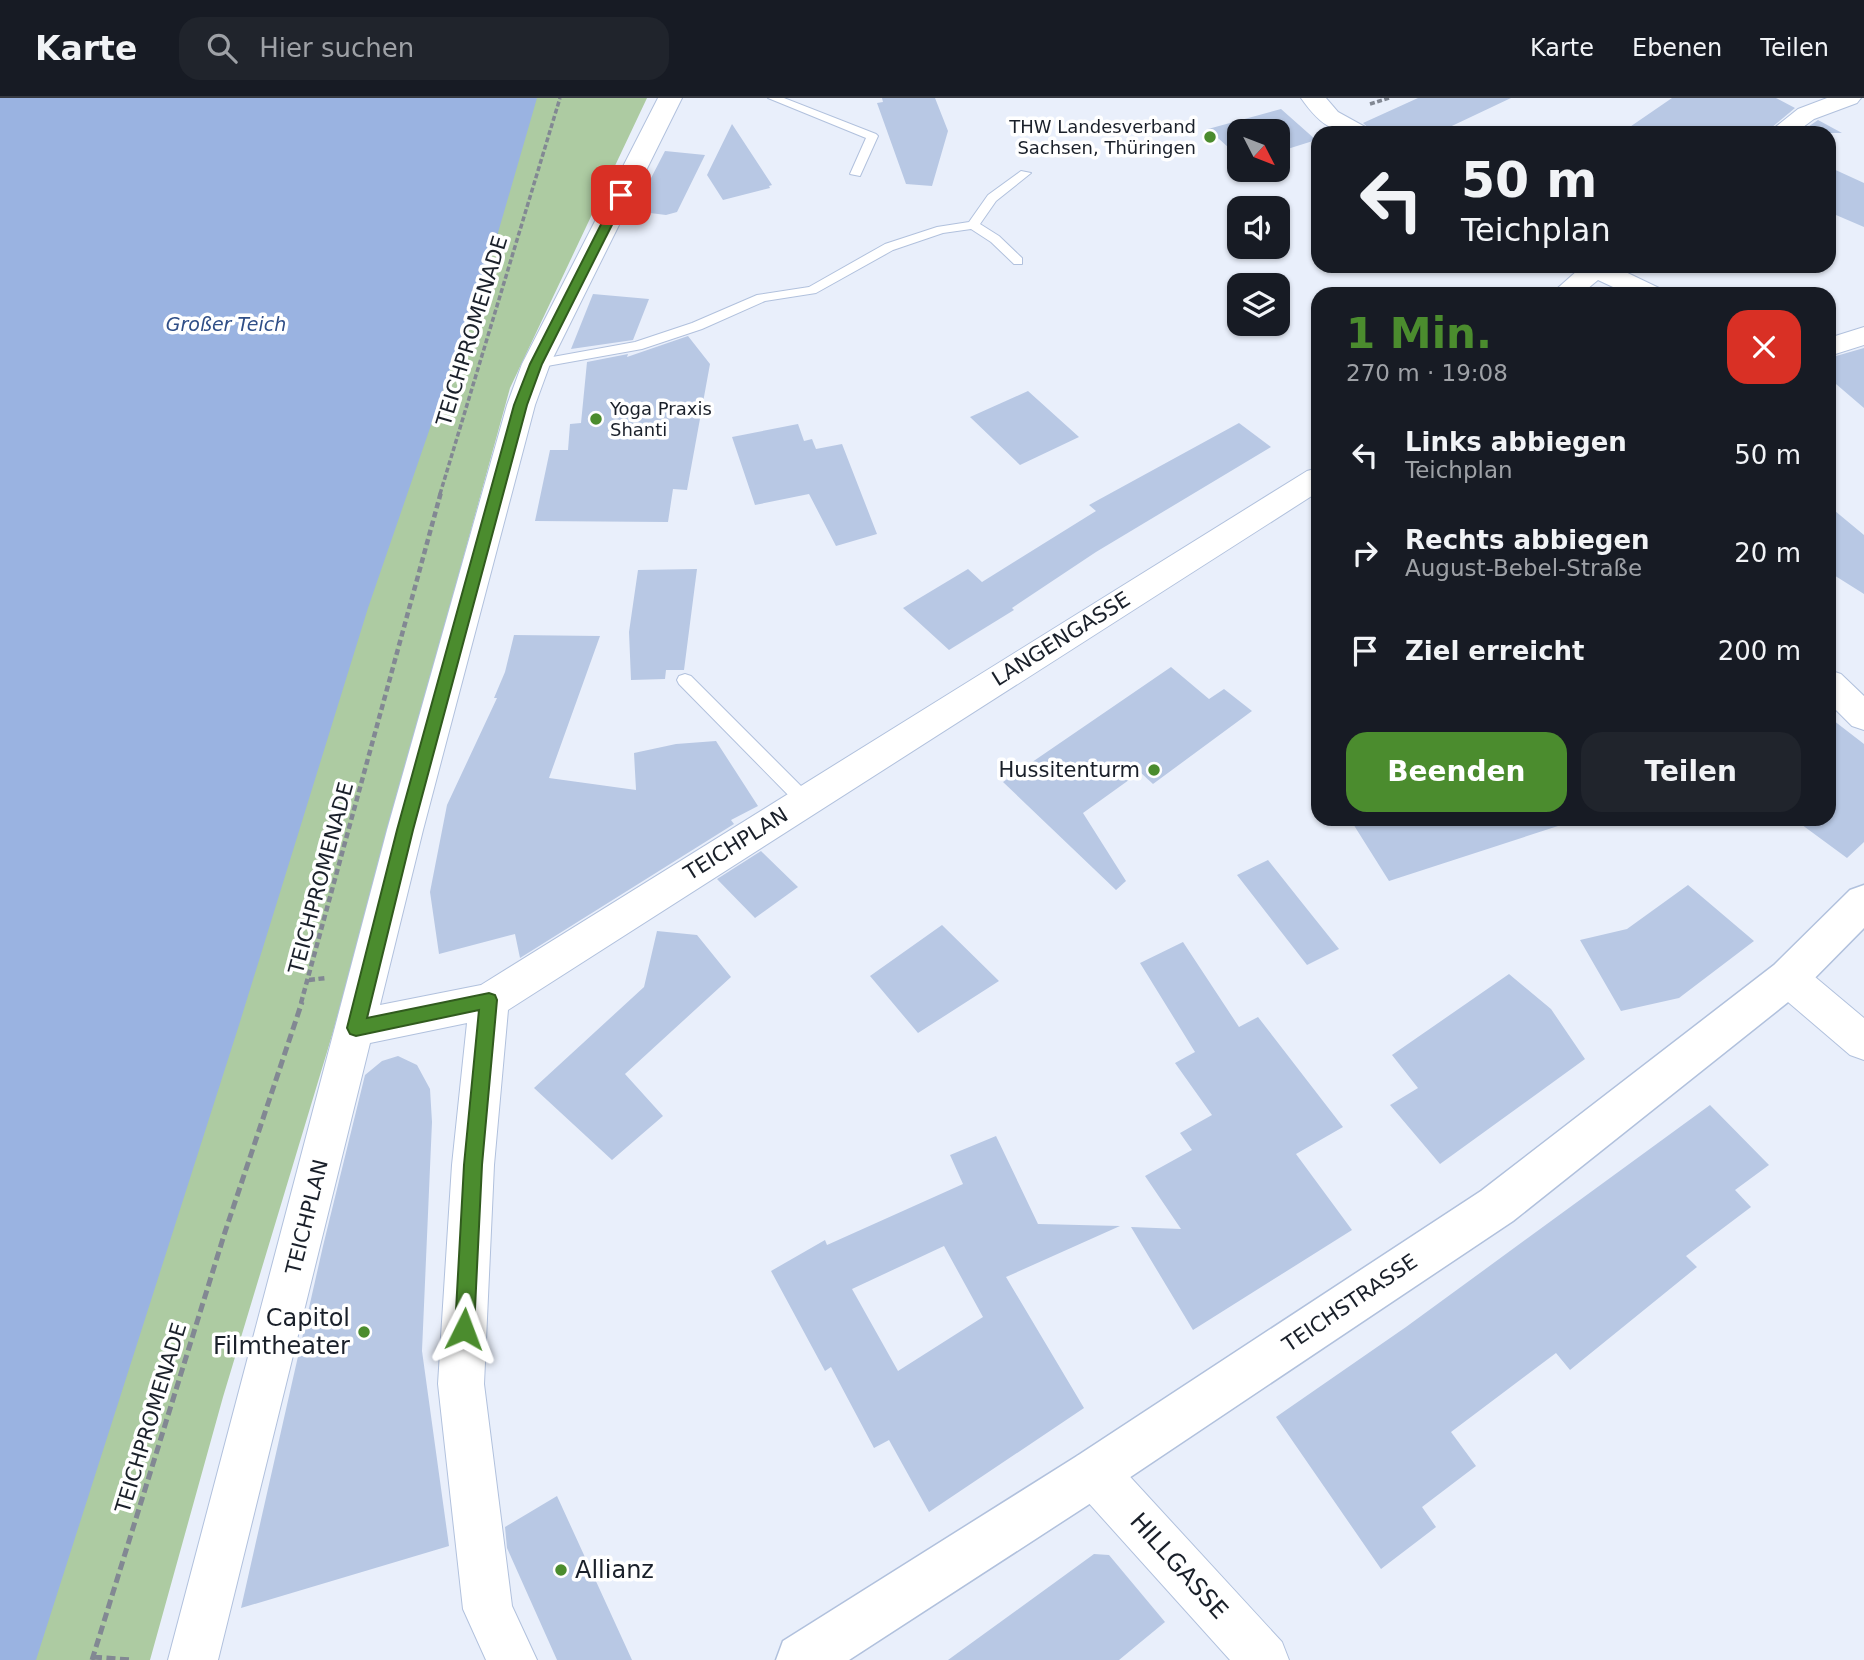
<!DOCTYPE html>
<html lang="de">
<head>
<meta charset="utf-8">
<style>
	:root { --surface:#171b24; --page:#20242c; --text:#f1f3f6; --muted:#9ea1a6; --line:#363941; --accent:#4b8c2e }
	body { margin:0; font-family:"DejaVu Sans",sans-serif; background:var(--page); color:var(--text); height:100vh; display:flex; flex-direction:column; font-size:26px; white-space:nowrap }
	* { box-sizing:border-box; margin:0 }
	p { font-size:23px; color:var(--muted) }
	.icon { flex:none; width:38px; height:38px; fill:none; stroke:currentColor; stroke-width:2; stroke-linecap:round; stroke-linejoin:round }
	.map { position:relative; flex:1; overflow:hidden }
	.details { position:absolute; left:1311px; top:189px; width:525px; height:539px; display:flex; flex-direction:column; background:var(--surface); border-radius:21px; box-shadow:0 2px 5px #0004 }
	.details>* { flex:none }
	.guide { position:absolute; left:1311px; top:28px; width:525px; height:147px; border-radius:21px; box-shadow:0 2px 5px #0004; background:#171b24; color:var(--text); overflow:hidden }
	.needle { width:46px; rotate:132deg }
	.tools { position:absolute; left:1227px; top:21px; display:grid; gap:14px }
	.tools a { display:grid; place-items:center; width:63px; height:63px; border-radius:14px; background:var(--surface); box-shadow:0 2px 5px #0004; font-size:35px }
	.pin { position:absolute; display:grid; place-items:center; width:60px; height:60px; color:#fff; margin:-30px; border-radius:14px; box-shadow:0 4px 10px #0006 }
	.me { position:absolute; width:77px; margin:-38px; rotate:3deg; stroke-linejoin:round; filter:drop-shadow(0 0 5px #0008) }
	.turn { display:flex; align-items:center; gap:24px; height:147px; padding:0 35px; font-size:32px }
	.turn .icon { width:91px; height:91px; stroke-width:2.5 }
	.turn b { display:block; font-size:49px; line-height:60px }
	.round { display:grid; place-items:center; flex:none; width:74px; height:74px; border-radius:21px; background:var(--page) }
	.head { display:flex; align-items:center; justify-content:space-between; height:119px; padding:0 35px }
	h1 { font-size:42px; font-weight:700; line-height:52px; color:var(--accent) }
	.cta { display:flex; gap:14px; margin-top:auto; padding:14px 35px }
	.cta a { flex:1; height:80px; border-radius:21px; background:var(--accent); color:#fff; font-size:28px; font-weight:700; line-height:80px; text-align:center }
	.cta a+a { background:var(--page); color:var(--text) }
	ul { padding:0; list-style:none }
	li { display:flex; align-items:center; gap:21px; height:98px; padding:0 35px }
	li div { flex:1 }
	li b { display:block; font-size:26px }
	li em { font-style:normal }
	header { display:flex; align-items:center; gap:42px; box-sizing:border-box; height:98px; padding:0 35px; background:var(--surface); border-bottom:2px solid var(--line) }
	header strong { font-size:33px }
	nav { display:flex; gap:38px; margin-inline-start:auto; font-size:24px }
	.search { width:490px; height:63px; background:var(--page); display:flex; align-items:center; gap:18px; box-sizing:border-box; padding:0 24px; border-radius:21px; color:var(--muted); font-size:26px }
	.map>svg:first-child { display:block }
</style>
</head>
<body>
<header>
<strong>Karte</strong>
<div class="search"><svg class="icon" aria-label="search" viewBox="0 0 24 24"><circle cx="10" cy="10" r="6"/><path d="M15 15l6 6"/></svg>Hier suchen</div>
<nav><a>Karte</a><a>Ebenen</a><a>Teilen</a></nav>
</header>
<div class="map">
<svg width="1864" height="1562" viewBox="0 0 1864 1562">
	<rect width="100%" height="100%" fill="#e9effb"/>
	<path fill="#adcba2" d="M0,0H647L510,290L333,934L223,1299L150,1562H0Z"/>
	<path fill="#9ab3e1" d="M0,0H537L484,183L450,272L368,510L239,927L36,1562H0Z"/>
	<path fill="#b8c8e4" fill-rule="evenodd" d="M882,0H935L948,33L932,88L906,86L877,5L883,4Z
		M1418,0H1511L1437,35H1374L1363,25Z
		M1672,0H1776L1795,10L1765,35H1621Z
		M1281,11L1316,42L1278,54V33H1239V59L1208,31Z
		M1818,22L1842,35H1799Z
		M732,26L772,87L769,88L770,90L723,102L707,77Z
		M665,53L705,57L677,114L666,117L634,113Z
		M1829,69L1864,85V129L1829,114Z
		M593,196L649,201L633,242L571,251Z
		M688,238L710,266L687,392L673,391L668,424L535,423L550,352H568L570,326L581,325L587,264L628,256L627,259Z
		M1864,250V310L1829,280V260Z
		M1028,293L1079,339L1020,367L970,319Z
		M1239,325L1271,349L1096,454L1012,510L1014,512L949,552L903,510L968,471L982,484L1096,413L1089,407Z
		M798,326L804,343L812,341L816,351L842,346L877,436L836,448L809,396L755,407L732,339Z
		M1829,408L1864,437V496L1829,474Z
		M697,471L684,572H666L665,581L631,582L629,534L638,472Z
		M514,537L600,538L549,680L636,692L634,655L676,646L716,643L758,708L731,722L734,726L520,860L515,836L439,856L430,794L447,707L497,600H494L505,574Z
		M1171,569L1209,601L1224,591L1252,613L1153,686L1140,674L1083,715L1126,783L1116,792L1003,684Z
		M1829,619L1864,646V744L1847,760L1794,721H1829Z
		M1350,721H1556L1558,728L1389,783Z
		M761,753L798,789L755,820L717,781Z
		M1268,762L1303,806L1339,851L1307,867L1237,777Z
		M1688,787L1754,843L1679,900L1621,913L1580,842L1627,831Z
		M942,827L999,883L918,935L870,878Z
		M657,833L697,837L731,879L625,976L663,1018L612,1062L534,990L644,889Z
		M1183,844L1239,929L1258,919L1343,1029L1296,1056L1352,1132L1193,1232L1131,1129L1181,1131L1145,1078L1192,1052L1180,1035L1212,1017L1175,965L1195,954L1140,865Z
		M1509,876L1551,911L1585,961L1440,1066L1390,1007L1418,990L1392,957Z
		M398,958L417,967L430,991L432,1024L422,1253L449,1448L241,1510L323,1148L365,977L382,963Z
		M1710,1007L1769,1067L1735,1092L1751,1109L1686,1158L1697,1169L1570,1272L1556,1255L1451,1334L1476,1368L1422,1409L1436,1429L1381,1471L1276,1319L1406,1229Z
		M996,1038L1038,1126L1120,1128L1006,1179L1084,1310L929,1414L889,1342L874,1350L831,1269L825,1273L771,1173L825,1142L827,1147L963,1086L950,1057ZM944,1148L983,1219L898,1273L852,1191Z
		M557,1398L632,1562H557L507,1450L505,1429Z
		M1094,1456L1109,1457L1165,1524L1119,1562H948Z"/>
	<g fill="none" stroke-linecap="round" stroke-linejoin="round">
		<defs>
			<path id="lane" d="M768,0H784L876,36L878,38L860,78L850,76L866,40Z
				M1021,73L1031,75L996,103L980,126L999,138L1022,160V166H1014L991,144L971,131L943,135L893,152L816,195L765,203L702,231L642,251L536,270L529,266L536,262L635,244L692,225L757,197L809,189L885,146L937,129L969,124L988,97Z
				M685,576L691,578L811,698L813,703L811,708H799L679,586L677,582L679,578Z"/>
			<path id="street" d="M658,0H682L550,266L535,307L423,732L380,907L481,887L1307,373L1318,370V394L508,912L494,1067L484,1286L512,1508L537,1562H486L463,1511L438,1286L452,1067L467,925L370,945L218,1562H168L387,732L507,307L522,266Z
				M1301,0H1326L1338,14L1367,30L1371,35C1334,35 1323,31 1301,0Z
				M1827,0H1861L1857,5L1814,21L1795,35H1768L1798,11Z
				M1576,168H1613L1659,190L1663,196H1628L1598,182L1581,196H1551L1578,172Z
				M1864,229V247L1829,258V240Z
				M1829,572L1841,576L1864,598V632L1852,628L1829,605Z
				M1788,863L1802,868L1864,920V962L1850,957L1774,892L1769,880L1774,868Z
				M1094,1352L1111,1358L1282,1544L1289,1562H1230L1077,1392L1071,1375L1077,1358Z"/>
			<path id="secondary" d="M1864,787V830L1802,893L1513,1123L1111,1392L849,1562H776L783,1543L1077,1358L1481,1093L1774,867L1850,792Z"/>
		</defs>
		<use href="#lane" stroke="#b1c1dd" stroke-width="2"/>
		<use href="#street" stroke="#b1c1dd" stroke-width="2"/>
		<use href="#secondary" stroke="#b1c1dd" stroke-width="3"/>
		<path stroke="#828893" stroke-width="3.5" stroke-dasharray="5 2.5" stroke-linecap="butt" d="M1370,6L1389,0
			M440,396L560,0"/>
		<path stroke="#828893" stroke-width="4.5" stroke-dasharray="6 3.5" stroke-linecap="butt" d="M309,882L326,880
			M301,905L441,394"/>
		<path stroke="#828893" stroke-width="5" stroke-dasharray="9 4.5" stroke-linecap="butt" d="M93,1559L131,1562
			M92,1562L225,1134L302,904"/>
		<use href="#lane" fill="#fff" fill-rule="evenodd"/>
		<use href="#street" fill="#fff" fill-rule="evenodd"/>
		<use href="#secondary" fill="#fff" fill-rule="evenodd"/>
	</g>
	<path fill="#4b8c2e" stroke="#315b1e" stroke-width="2" d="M621,93L627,97L542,266L527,307L413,732L367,920L489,895L495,897L497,902L482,1067L474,1231L471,1238L464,1241L457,1238L455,1231L464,1067L479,912L356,938L350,936L347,930L397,732L514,307L530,266L616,97Z"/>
	<g fill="#4b8c2e" stroke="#fff" stroke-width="2.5">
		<circle cx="1210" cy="39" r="7"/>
		<circle cx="596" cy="321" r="7"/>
		<circle cx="1154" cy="672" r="7"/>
		<circle cx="364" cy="1234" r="7"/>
		<circle cx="561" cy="1472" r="7"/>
	</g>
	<g text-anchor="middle" stroke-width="7" stroke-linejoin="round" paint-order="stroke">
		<g font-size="18" fill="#1a202a" stroke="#fff" text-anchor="end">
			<text x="1196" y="35">THW Landesverband<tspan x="1196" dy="21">Sachsen, Thüringen</tspan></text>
			<text x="610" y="317" text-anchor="start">Yoga Praxis<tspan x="610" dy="21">Shanti</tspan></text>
		</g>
		<g font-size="19" font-style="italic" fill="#2f4e87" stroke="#fff">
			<text x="226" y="233">Großer Teich</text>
		</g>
		<g font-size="21" fill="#1a202a" stroke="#fff">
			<text transform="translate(472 233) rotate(-73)" y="7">TEICHPROMENADE</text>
			<text transform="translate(1061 541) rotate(-32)" y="7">LANGENGASSE</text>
			<text transform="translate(736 746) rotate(-32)" y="7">TEICHPLAN</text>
			<text transform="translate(321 780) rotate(-75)" y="7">TEICHPROMENADE</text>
			<text transform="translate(307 1119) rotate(-76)" y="7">TEICHPLAN</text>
			<text transform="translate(1350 1205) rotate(-34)" y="7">TEICHSTRASSE</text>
			<text transform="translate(151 1320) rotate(-73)" y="7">TEICHPROMENADE</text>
		</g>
		<g font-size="21" fill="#1a202a" stroke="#fff" text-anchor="end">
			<text x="1140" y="679">Hussitenturm</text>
		</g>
		<g font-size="24" fill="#1a202a" stroke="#fff" text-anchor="end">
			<text x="350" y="1228">Capitol<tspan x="350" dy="28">Filmtheater</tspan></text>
			<text x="575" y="1480" text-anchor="start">Allianz</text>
		</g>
		<g font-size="24" fill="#1a202a" stroke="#fff">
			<text transform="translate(1179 1468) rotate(48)" y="8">HILLGASSE</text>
		</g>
	</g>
</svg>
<div class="tools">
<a><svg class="needle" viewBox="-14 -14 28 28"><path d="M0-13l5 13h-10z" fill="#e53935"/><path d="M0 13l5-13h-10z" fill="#9ea1a6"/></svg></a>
<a><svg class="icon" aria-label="sound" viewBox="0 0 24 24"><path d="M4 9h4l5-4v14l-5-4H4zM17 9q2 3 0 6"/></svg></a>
<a><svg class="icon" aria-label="layers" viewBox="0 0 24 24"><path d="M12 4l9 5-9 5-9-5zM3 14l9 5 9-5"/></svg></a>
</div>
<div class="pin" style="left:621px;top:97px;background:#d93025"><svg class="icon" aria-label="arrive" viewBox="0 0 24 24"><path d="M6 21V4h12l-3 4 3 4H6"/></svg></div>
<svg class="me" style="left:464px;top:1231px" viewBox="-20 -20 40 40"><path d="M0-17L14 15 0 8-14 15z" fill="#4b8c2e" stroke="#fff" stroke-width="4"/></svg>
<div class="guide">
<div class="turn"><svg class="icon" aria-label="left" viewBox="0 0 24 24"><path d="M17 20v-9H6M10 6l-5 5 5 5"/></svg><div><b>50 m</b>Teichplan</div></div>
</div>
<section class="details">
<div class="head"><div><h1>1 Min.</h1><p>270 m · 19:08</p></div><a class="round" style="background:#d93025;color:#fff"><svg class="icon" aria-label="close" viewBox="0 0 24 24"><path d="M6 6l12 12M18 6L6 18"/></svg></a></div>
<ul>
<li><svg class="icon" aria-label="left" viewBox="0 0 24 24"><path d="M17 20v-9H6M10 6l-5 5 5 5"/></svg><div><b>Links abbiegen</b><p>Teichplan</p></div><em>50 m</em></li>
<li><svg class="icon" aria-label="right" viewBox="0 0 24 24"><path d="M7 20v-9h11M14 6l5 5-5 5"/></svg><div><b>Rechts abbiegen</b><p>August-Bebel-Straße</p></div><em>20 m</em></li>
<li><svg class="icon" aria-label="arrive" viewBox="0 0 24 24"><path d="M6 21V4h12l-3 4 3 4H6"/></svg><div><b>Ziel erreicht</b></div><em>200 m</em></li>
</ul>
<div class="cta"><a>Beenden</a><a>Teilen</a></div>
</section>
</div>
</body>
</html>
